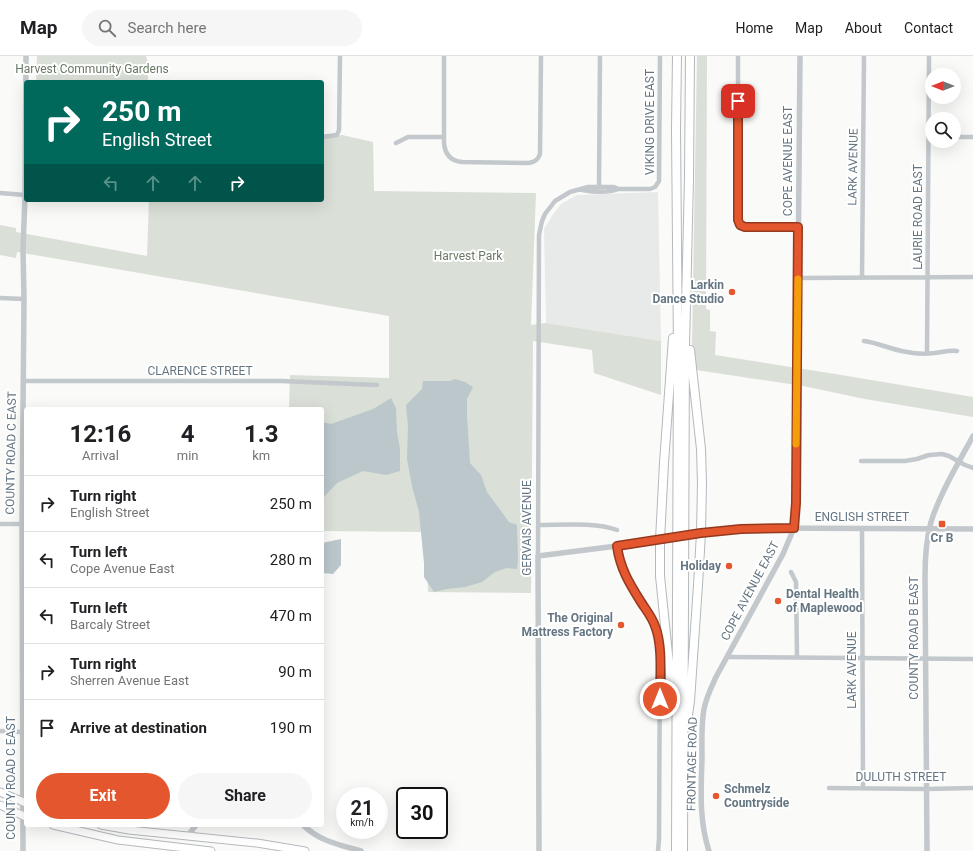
<!DOCTYPE html>
<html lang="en">
<head>
<meta charset="utf-8">
<style>
	:root { --surface:#fff; --page:#f6f6f6; --text:#202124; --muted:#757577; --line:#e0e0e0; --accent:#e4572e }
	body { margin:0; font-family:Roboto,sans-serif; background:var(--page); color:var(--text); height:100vh; display:flex; flex-direction:column; font-size:15px; white-space:nowrap }
	* { box-sizing:border-box; margin:0 }
	p { font-size:13px; color:var(--muted) }
	.icon { flex:none; width:22px; height:22px; fill:none; stroke:currentColor; stroke-width:2; stroke-linecap:round; stroke-linejoin:round }
	.map { position:relative; flex:1; overflow:hidden }
	.drawer { position:absolute; left:24px; top:351px; width:300px; height:420px; display:flex; flex-direction:column; background:var(--surface); border-radius:4px; box-shadow:0 4px 16px #0002 }
	.drawer>* { flex:none }
	.guide { position:absolute; left:24px; top:24px; width:300px; height:122px; border-radius:4px; box-shadow:0 4px 16px #0002; background:#00695c; color:#fff; overflow:hidden }
	.needle { width:26px; rotate:270deg }
	.controls { position:absolute; left:925px; top:12px; display:grid; gap:8px }
	.controls a { display:grid; place-items:center; width:36px; height:36px; border-radius:50%; background:var(--surface); box-shadow:0 4px 16px #0002; font-size:20px }
	.speed { position:absolute; left:336px; top:731px; display:flex; gap:8px; font-size:20px; font-weight:700; text-align:center }
	.speed>* { display:grid; place-content:center; width:52px; height:52px; border-radius:50%; background:var(--surface); box-shadow:0 4px 16px #0002; line-height:1 }
	.speed small { font-size:10px; font-weight:400 }
	.speed .limit { border:2px solid #111; border-radius:6px; background:#fff; color:#111 }
	.pin { position:absolute; display:grid; place-items:center; width:34px; height:34px; color:#fff; margin:-17px; border-radius:8px; box-shadow:0 2px 6px #0006 }
	.me { position:absolute; width:44px; margin:-22px; rotate:0deg; stroke-linejoin:round; filter:drop-shadow(0 0 3px #0008) }
	.turn { display:flex; align-items:center; gap:14px; height:84px; padding:0 12px; font-size:18px }
	.turn .icon { width:52px; height:52px; stroke-width:2.5 }
	.turn b { display:block; font-size:28px; line-height:34px }
	.lanes { display:flex; align-items:center; height:38px; padding:0 12px; background:#0003; justify-content:center; gap:20px; direction:ltr }
	.lanes .off { opacity:.35 }
	.eta { display:flex; justify-content:space-evenly; align-items:center; height:68px; text-align:center }
	.eta b { font-size:24px; font-weight:700; line-height:28px }
	.action { display:flex; gap:8px; margin-top:auto; padding:8px 12px }
	.action a { flex:1; height:46px; border-radius:24px; background:var(--accent); color:#fff; font-size:16px; font-weight:700; line-height:46px; text-align:center }
	.action a+a { background:var(--page); color:var(--text) }
	ul { padding:0; list-style:none }
	li { display:flex; align-items:center; gap:12px; height:56px; padding:0 12px; border-top:1px solid var(--line) }
	li div { flex:1 }
	li b { display:block; font-size:15px }
	li em { font-style:normal }
	header { display:flex; align-items:center; gap:24px; box-sizing:border-box; height:56px; padding:0 20px; background:var(--surface); border-bottom:1px solid var(--line) }
	header strong { font-size:19px }
	nav { display:flex; gap:22px; margin-inline-start:auto; font-size:14px }
	.search { width:280px; height:36px; background:var(--page); display:flex; align-items:center; gap:10px; box-sizing:border-box; padding:0 14px; border-radius:22px; color:var(--muted); font-size:15px }
	.map>svg:first-child { display:block }
</style>
</head>
<body>
<header>
<strong>Map</strong>
<div class="search"><svg class="icon" aria-label="search" viewBox="0 0 24 24"><circle cx="10" cy="10" r="6"/><path d="M15 15l6 6"/></svg>Search here</div>
<nav><a>Home</a><a>Map</a><a>About</a><a>Contact</a></nav>
</header>
<div class="map">
<svg width="973" height="795" viewBox="0 0 973 795">
	<rect width="100%" height="100%" fill="#fafaf8"/>
	<path fill="#e8e9e9" d="M658,136L661,285L546,267L544,173L552,160L561,148L577,139Z"/>
	<path fill="#dadfd7" d="M37,0H146L148,7V26H36Z
		M697,0H707L706,253L710,254V275L716,276L715,299L829,317L973,341V361L865,343L803,330L696,314L692,288Z
		M342,79L373,86L374,135L536,137L531,269L546,267L661,285V339L594,317L592,294L533,285L531,537L428,536L426,476L322,475V353H289L290,319L389,322V260L17,196L16,202L0,199V169L16,172V176L147,200L149,144H322V82Z"/>
	<path fill="#bbc7cb" d="M455,323L465,326L473,331L467,343V360L470,407L481,419L487,436L509,466L517,469C517,484 519,499 517,513L506,512L495,516L482,526L465,531L447,533L434,536L424,521V507L419,456L412,430L407,403L408,370L406,349L422,333L423,325H450Z
		M391,342L396,352L397,376L400,393V415L386,419L363,415L337,427L322,443V366L331,368L373,353Z
		M341,483V509L333,518L322,517V487Z"/>
	<g fill="none" stroke-linecap="round" stroke-linejoin="round">
		<defs>
			<path id="primary" d="M0,736L26,747
				M0,749L26,761
				M53,769L118,784L211,795
				M101,769L129,774L257,787L305,795"/>
			<path id="motorway" d="M671,643L670,618L660,520V484L664,407L673,282
				M688,659L690,645L698,529L701,477L702,427L701,393L690,294
				M676,795L678,297L676,74L677,0
				M683,795L685,290L689,123L690,0"/>
		</defs>
		<use href="#primary" stroke="#b5babe" stroke-width="9"/>
		<use href="#motorway" stroke="#b4b9bd" stroke-width="10"/>
		<path stroke="#c3c8cc" stroke-width="4.5" d="M444,0V87C445,99 451,105 462,106L529,107C535,106 538,104 540,98L541,0
			M738,0V164L740,169L745,171H799
			M322,81L337,79L339,74L340,0
			M954,81H973
			M396,87L408,81H444
			M599,131L600,0
			M582,134C593,136 608,137 619,133
			M0,137L25,139
			M862,221L864,0
			M798,222L973,221
			M0,242L24,243
			M864,285C879,287 892,294 907,296C916,298 926,298 935,297C943,296 950,294 957,295
			M927,297L929,0
			M23,325H281L377,329
			M861,405H905L917,403L929,399L942,398L949,400L965,409L973,412
			M0,468H26
			M538,469C562,469 595,466 617,474
			M862,472L863,732
			M617,490L619,501L625,518L651,562L655,570L660,589L659,783L658,795
			M538,500L539,179L542,165L545,158L555,145L570,136L588,131H614L619,133H650L655,131L659,125L660,0
			M791,516L796,526L797,602
			M727,601L973,603
			M0,675L22,676
			M829,732L926,733L973,732"/>
		<path stroke="#c3c8cc" stroke-width="5.5" d="M686,480C709,476 733,473 757,472L973,473
			M303,769C319,785 340,789 361,795
			M186,779L190,777L196,769
			M23,795L22,468L24,243L23,194L25,139L26,0
			M539,795L538,500L617,490L675,482
			M709,795C699,765 701,734 702,703C702,686 701,669 704,653C706,642 711,632 716,621L783,498L794,472L796,457L800,0
			M927,795L925,521C925,503 926,484 931,466C940,437 959,406 973,380"/>
		<use href="#primary" stroke="#fff" stroke-width="7"/>
		<use href="#motorway" stroke="#fff" stroke-width="8"/>
		<path stroke="#c3c8cc" stroke-width="5.5" d="M675,482L686,480"/>
	</g>
	<g fill="none" stroke-linecap="round" stroke-linejoin="round">
		<defs>
			<path id="route" d="M660,643C660,620 663,590 655,570C652,561 646,554 641,546C629,527 620,512 617,490L701,477L741,473L794,472L796,447L798,171H745L740,169L738,164V45"/>
		</defs>
		<use href="#route" stroke="#94391e" stroke-width="10"/>
		<use href="#route" stroke="#e4572e" stroke-width="7"/>
		<path stroke="#f59e0b" stroke-width="7" d="M796,388L798,223"/>
	</g>
	<g fill="#e4572e" stroke="#fff" stroke-width="1.5">
		<circle cx="732" cy="236" r="4"/>
		<rect x="938" y="464" width="8" height="8" rx="2"/>
		<circle cx="729" cy="510" r="4"/>
		<circle cx="778" cy="545" r="4"/>
		<circle cx="621" cy="569" r="4"/>
		<circle cx="716" cy="740" r="4"/>
	</g>
	<g text-anchor="middle" stroke-width="4" stroke-linejoin="round" paint-order="stroke">
		<g font-size="12" fill="#687a64" stroke="#fff">
			<text x="92" y="17">Harvest Community Gardens</text>
			<text x="468" y="204">Harvest Park</text>
		</g>
		<g font-size="12" fill="#657683" stroke="#fff">
			<text transform="translate(650 66) rotate(-90)" y="4">VIKING DRIVE EAST</text>
			<text transform="translate(788 105) rotate(-90)" y="4">COPE AVENUE EAST</text>
			<text transform="translate(853 111) rotate(-89)" y="4">LARK AVENUE</text>
			<text transform="translate(918 161) rotate(-90)" y="4">LAURIE ROAD EAST</text>
			<text x="200" y="319">CLARENCE STREET</text>
			<text transform="translate(11 397) rotate(-89)" y="4">COUNTY ROAD C EAST</text>
			<text x="862" y="465">ENGLISH STREET</text>
			<text transform="translate(527 472) rotate(-90)" y="4">GERVAIS AVENUE</text>
			<text transform="translate(750 535) rotate(-62)" y="4">COPE AVENUE EAST</text>
			<text transform="translate(914 582) rotate(-90)" y="4">COUNTY ROAD B EAST</text>
			<text transform="translate(852 614) rotate(-90)" y="4">LARK AVENUE</text>
			<text transform="translate(692 708) rotate(-89)" y="4">FRONTAGE ROAD</text>
			<text x="901" y="725">DULUTH STREET</text>
			<text transform="translate(11 722) rotate(-90)" y="4">COUNTY ROAD C EAST</text>
		</g>
		<g font-size="12" font-weight="bold" fill="#657683" stroke="#fff" text-anchor="end">
			<text x="724" y="233">Larkin<tspan x="724" dy="14">Dance Studio</tspan></text>
			<text x="942" y="486" text-anchor="middle">Cr B</text>
			<text x="721" y="514">Holiday</text>
			<text x="786" y="542" text-anchor="start">Dental Health<tspan x="786" dy="14">of Maplewood</tspan></text>
			<text x="613" y="566">The Original<tspan x="613" dy="14">Mattress Factory</tspan></text>
			<text x="724" y="737" text-anchor="start">Schmelz<tspan x="724" dy="14">Countryside</tspan></text>
		</g>
	</g>
</svg>
<div class="controls">
<a><svg class="needle" viewBox="-14 -14 28 28"><path d="M0-13l5 13h-10z" fill="#e53935"/><path d="M0 13l5-13h-10z" fill="#757577"/></svg></a>
<a><svg class="icon" aria-label="search" viewBox="0 0 24 24"><circle cx="10" cy="10" r="6"/><path d="M15 15l6 6"/></svg></a>
</div>
<div class="speed"><div>21<small>km/h</small></div><div class="limit">30</div></div>
<div class="pin" style="left:738px;top:45px;background:#d93025"><svg class="icon" aria-label="arrive" viewBox="0 0 24 24"><path d="M6 21V4h12l-3 4 3 4H6"/></svg></div>
<svg class="me" style="left:660px;top:643px" viewBox="-20 -20 40 40"><circle r="17" fill="#e4572e" stroke="#fff" stroke-width="3"/><path d="M0-11L8 9 0 5-8 9z" fill="#fff"/></svg>
<div class="guide">
<div class="turn"><svg class="icon" aria-label="right" viewBox="0 0 24 24"><path d="M7 20v-9h11M14 6l5 5-5 5"/></svg><div><b>250 m</b>English Street</div></div>
<div class="lanes"><svg class="icon off" aria-label="left" viewBox="0 0 24 24"><path d="M17 20v-9H6M10 6l-5 5 5 5"/></svg><svg class="icon off" aria-label="ahead" viewBox="0 0 24 24"><path d="M12 20V5M6 11l6-6 6 6"/></svg><svg class="icon off" aria-label="ahead" viewBox="0 0 24 24"><path d="M12 20V5M6 11l6-6 6 6"/></svg><svg class="icon" aria-label="right" viewBox="0 0 24 24"><path d="M7 20v-9h11M14 6l5 5-5 5"/></svg></div>
</div>
<section class="drawer">
<div class="eta">
<div><b>12:16</b><p>Arrival</p></div>
<div><b>4</b><p>min</p></div>
<div><b>1.3</b><p>km</p></div>
</div>
<ul>
<li><svg class="icon" aria-label="right" viewBox="0 0 24 24"><path d="M7 20v-9h11M14 6l5 5-5 5"/></svg><div><b>Turn right</b><p>English Street</p></div><em>250 m</em></li>
<li><svg class="icon" aria-label="left" viewBox="0 0 24 24"><path d="M17 20v-9H6M10 6l-5 5 5 5"/></svg><div><b>Turn left</b><p>Cope Avenue East</p></div><em>280 m</em></li>
<li><svg class="icon" aria-label="left" viewBox="0 0 24 24"><path d="M17 20v-9H6M10 6l-5 5 5 5"/></svg><div><b>Turn left</b><p>Barcaly Street</p></div><em>470 m</em></li>
<li><svg class="icon" aria-label="right" viewBox="0 0 24 24"><path d="M7 20v-9h11M14 6l5 5-5 5"/></svg><div><b>Turn right</b><p>Sherren Avenue East</p></div><em>90 m</em></li>
<li><svg class="icon" aria-label="arrive" viewBox="0 0 24 24"><path d="M6 21V4h12l-3 4 3 4H6"/></svg><div><b>Arrive at destination</b></div><em>190 m</em></li>
</ul>
<div class="action"><a>Exit</a><a>Share</a></div>
</section>
</div>
</body>
</html>
